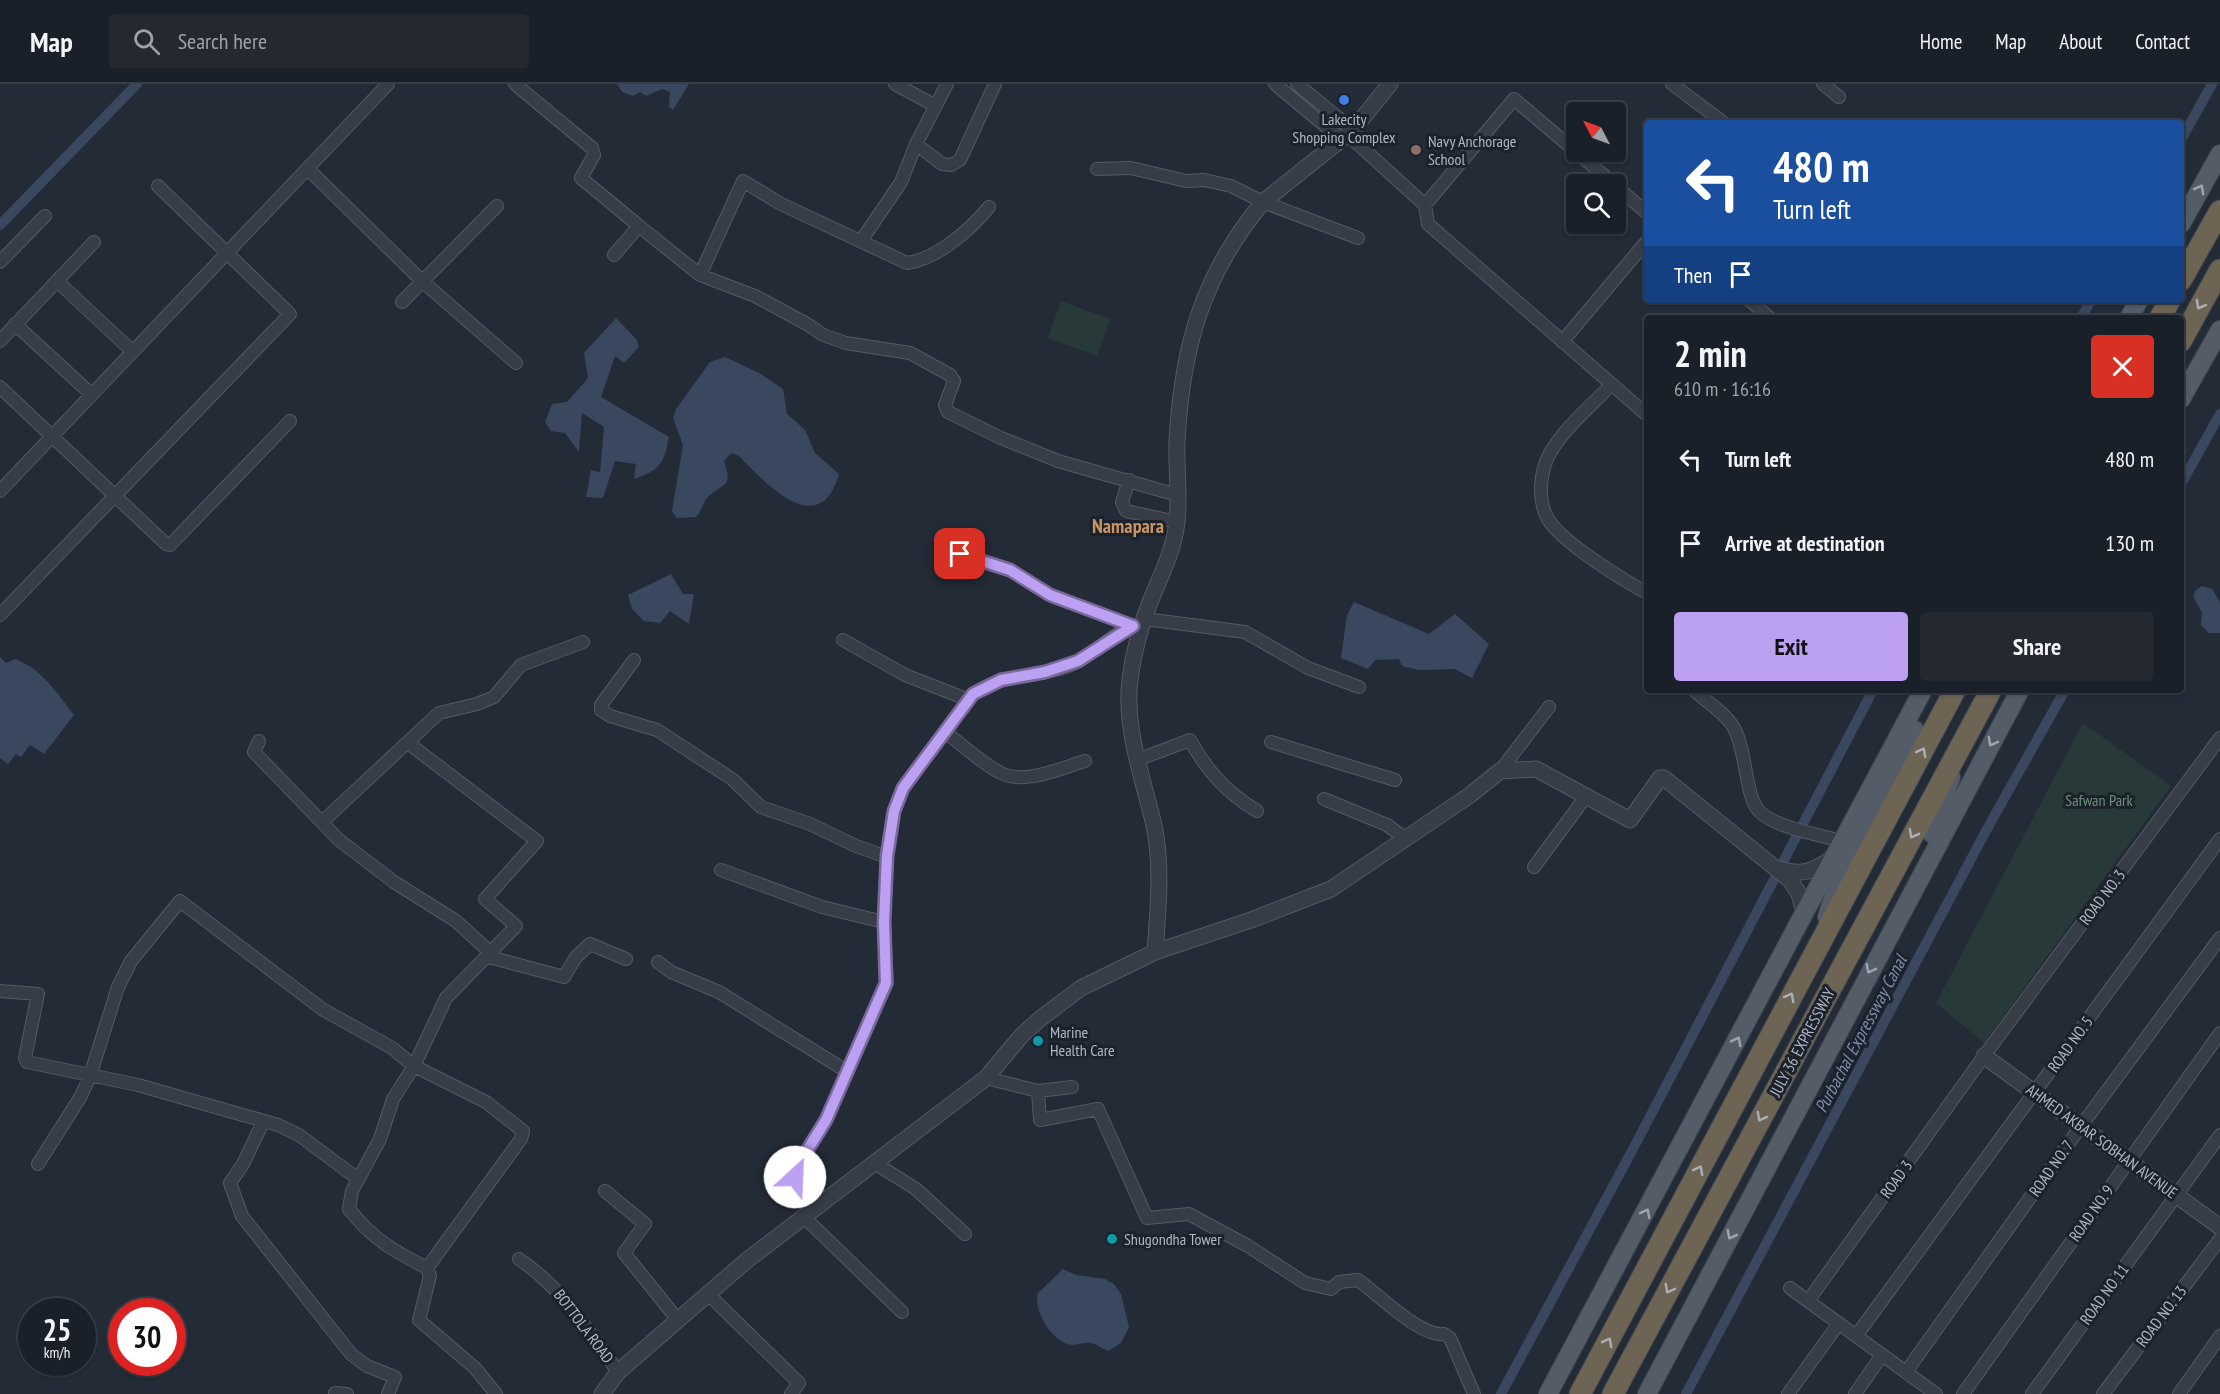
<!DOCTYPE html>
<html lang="en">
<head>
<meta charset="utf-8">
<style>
	:root { --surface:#1a2029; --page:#232831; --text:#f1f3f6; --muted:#9fa3a8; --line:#383e46; --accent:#bca0f2 }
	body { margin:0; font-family:"PT Sans Narrow",sans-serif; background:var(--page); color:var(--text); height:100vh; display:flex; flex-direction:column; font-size:22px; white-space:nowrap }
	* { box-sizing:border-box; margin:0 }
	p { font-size:20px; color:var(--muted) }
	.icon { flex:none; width:33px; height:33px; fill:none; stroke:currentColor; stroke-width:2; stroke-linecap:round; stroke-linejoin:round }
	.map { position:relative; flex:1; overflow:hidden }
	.details { position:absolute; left:1644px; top:231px; width:540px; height:378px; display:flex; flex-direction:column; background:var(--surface); border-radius:6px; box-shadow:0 2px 4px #0004,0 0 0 2px var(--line) }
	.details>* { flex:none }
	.banner { position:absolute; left:1644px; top:36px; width:540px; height:183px; border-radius:6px; box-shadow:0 2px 4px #0004,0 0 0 2px var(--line); background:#1a4fa0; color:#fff; overflow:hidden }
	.needle { width:39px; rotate:311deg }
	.buttons { position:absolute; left:1566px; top:18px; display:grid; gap:12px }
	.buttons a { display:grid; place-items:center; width:60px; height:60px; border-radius:6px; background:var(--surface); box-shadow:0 2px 4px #0004,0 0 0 2px var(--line); font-size:30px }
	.speed { position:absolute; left:18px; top:1214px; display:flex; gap:12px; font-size:30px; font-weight:700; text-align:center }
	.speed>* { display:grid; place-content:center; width:78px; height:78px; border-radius:50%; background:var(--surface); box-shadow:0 2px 4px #0004,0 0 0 2px var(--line); line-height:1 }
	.speed small { font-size:15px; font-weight:400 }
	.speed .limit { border:9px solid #d22; background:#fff; color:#111 }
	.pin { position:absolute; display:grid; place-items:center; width:51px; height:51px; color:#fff; margin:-26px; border-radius:12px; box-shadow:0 3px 9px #0006 }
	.me { position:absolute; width:66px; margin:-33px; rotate:25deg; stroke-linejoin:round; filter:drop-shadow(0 0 4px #0008) }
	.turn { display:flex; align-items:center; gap:21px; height:126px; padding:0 30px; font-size:27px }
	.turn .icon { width:78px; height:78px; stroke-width:2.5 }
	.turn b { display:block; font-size:42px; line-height:51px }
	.then { display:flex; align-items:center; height:57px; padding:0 30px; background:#0003; gap:12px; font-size:22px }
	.round { display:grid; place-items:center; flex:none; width:63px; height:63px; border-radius:6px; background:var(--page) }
	.head { display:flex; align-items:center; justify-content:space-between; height:102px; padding:0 30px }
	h1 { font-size:36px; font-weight:700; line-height:45px }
	.button { display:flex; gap:12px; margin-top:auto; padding:12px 30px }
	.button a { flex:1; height:69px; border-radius:6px; background:var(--accent); color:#111; font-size:24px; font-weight:700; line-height:69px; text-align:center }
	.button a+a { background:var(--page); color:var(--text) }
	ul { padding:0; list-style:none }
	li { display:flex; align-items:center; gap:18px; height:84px; padding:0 30px }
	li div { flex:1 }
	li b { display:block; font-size:22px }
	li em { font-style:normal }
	header { display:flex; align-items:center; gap:36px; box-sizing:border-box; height:84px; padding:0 30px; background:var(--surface); border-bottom:2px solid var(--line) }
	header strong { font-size:28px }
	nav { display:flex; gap:33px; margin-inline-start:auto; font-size:21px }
	.search { width:420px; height:54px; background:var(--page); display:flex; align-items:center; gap:15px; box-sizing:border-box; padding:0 21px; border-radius:6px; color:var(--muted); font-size:22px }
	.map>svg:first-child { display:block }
</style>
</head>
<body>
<header>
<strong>Map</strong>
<div class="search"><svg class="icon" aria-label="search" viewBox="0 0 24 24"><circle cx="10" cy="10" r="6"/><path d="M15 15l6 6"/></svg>Search here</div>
<nav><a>Home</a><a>Map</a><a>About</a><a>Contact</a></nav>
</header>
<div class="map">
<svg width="2220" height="1310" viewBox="0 0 2220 1310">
	<rect width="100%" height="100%" fill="#232b37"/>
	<path fill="#28393a" d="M1061,217L1110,235L1097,272L1048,254Z
		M2083,639L2171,702L1984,959L1936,919Z"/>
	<path fill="#39485f" d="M617,0H689L673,26L669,23L670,8L662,5L646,12L640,8L633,12L622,8Z
		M616,234L637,256L639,263L624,279L615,272L601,313L669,353C664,380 660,386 634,395L636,380L615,377L603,414L586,413L591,386L600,388L604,343L582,329L579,368L565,349L551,347L545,338L552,320L567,318L588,294L584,269Z
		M725,273L761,290L783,305L787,330L805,346L815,369L839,390C820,458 766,400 739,372L731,369L724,377C733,404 724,398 709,412C703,417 702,427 696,433L677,434L672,427L683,361L673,334L676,325L710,278Z
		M671,490L683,510H694L689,540L670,527L660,539L644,537L632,525L628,511Z
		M2202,502L2212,505L2220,518V549H2209L2201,541L2202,529L2193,512L2196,506Z
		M1354,518L1429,550L1455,530L1489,560L1472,594L1455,585L1419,586L1402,582L1399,575L1375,576L1368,585L1341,574L1347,531Z
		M0,573L6,579L15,575C41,584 58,610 74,631L44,670L30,661L21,673L16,670L8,680L0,674Z
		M1063,1185L1076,1191L1105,1195L1114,1200L1121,1210L1129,1243L1121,1259L1108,1267C1102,1265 1097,1260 1091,1259C1083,1258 1074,1263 1067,1260C1050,1254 1033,1226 1038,1209Z"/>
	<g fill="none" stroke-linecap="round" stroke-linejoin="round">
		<path stroke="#39485f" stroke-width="10" d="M2181,56L2212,0
			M0,141L137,0
			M2081,234L2091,216
			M2181,400L2220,330
			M1501,1310L1633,1065L1873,606
			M1686,1310L1987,745L2065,606"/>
		<defs>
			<path id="minor" d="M515,0L592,64L594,71L581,94L639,142
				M895,0L936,22
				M1275,0L1341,55
				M1297,0L1353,46
				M1672,0L1724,39
				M1823,0L1839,13
				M1347,50L1425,121L1514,15L1614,100
				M916,60L942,80L951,81L960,76L995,0
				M308,85L422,197L516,279
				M1097,85L1131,84L1186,97L1204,96L1231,102L1263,118L1358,154
				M1616,102L1647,129
				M1425,121L1428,140L1647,331
				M861,157L901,98L916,60L947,0
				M614,171L639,142L700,191L755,212L807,240L823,251L846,259L910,269L950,291L954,297L945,321L948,328L1001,354L1058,377L1177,411
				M0,178L45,132
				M700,191L743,97L781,120L907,179C937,175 970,146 989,123
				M57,197L132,267
				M1749,216L1770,234
				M402,218L497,122
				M15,240L91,310
				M0,257L94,158
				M1562,258L1647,157
				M1611,301C1591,322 1565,343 1550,369C1540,387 1537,416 1548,435C1561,458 1623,496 1647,509
				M0,303L166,460L170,461L290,337
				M1129,396L1122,418L1126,427L1177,438
				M0,407L388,0
				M961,470L1010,486L1050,511L1133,542
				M0,531L290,230L158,102
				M1145,535L1245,548L1308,584L1359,603
				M843,556L905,591L969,616
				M634,576L601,621V626L610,632L657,646L732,695L761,723L810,740L856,762L887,773
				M1694,606C1706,618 1725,628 1734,644C1747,668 1745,712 1759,727C1773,743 1821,751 1841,757
				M946,649C963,661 980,678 999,688C1023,702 1061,684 1085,677
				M259,657L254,668L339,756L394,798L456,837L492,870
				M1271,658L1395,696
				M408,659L537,757L485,815L516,842L446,914L414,982L393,1015L380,1055L352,1107L349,1125C372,1155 394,1167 427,1184L430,1192L419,1236L475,1284L496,1310
				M1137,676L1190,656C1207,687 1227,709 1257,727
				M1500,687L1549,623
				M1324,715L1387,741L1406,755
				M322,738L439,629L477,620L494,613L521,581L583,558
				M1534,783L1587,711
				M721,786L822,823L884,838
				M489,873L564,893L576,873L590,860L626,875
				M658,878L671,888L719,908L848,988
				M0,907L38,910L25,974L27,978L138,1001L278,1041L299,1051L358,1095
				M986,994L1038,1007L1040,1036L1098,1025L1147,1134L1189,1130L1248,1162L1305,1199L1331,1205L1339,1198L1358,1196C1379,1211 1420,1253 1444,1250L1450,1254L1474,1310
				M1038,1007L1072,1003
				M263,1038L243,1080L230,1099L242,1132L351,1270L367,1282L395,1293L388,1310
				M38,1080L81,1012L90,992L118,903L131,877L180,817L322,925L392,964L414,982L486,1018L523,1047L521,1055L427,1184
				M876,1080L916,1105L965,1150
				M605,1107L645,1140L624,1169L678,1236
				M822,1117L799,1099L795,1086L826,1036L887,899L884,838L887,773L894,727L903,704L973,610C1004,587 1046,595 1079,577C1100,565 1117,544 1142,541
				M803,1132L902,1228
				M519,1175C562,1204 588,1246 618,1288
				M1790,1204L1936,1310
				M708,1210L799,1299L791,1310
				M1808,1217L1989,965L2220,654
				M1856,1252L2220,755
				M1906,1288L2081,1042L2220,854
				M335,1309L347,1310
				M1788,1310L1839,1239
				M1855,1310L1882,1271
				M1963,1310L2220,949
				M2032,1310L2220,1051
				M2103,1310L2220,1155
				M2179,1310L2220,1252"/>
			<path id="tertiary" d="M1780,785C1801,792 1815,787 1832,774
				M1155,868L1251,836L1331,805L1470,711L1500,687L1536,685L1630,736L1660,694H1664L1790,796L1799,810L1804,828
				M1984,972L2220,1143
				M602,1310L618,1288L746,1177L986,994L1022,951L1041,934L1081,904L1155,868C1158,825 1163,779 1153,737C1143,696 1127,650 1129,608C1130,587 1136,561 1142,541C1152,506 1173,475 1177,438C1180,412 1176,384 1177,357C1182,264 1202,191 1263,118L1353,46L1390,0"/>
			<path id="primary" d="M2181,140L2220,70
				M2129,234L2139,216
				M2181,315L2220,246
				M1931,749L1951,693
				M1827,833L1839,796L1915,646
				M1548,1310L1923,606
				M1647,1310L2020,606"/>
			<path id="motorway" d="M2181,196L2220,127
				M2160,234L2170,216
				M2181,257L2220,186
				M1580,1310L1955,606
				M1613,1310L1991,606"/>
		</defs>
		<use href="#minor" stroke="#545a65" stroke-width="14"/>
		<use href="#tertiary" stroke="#545a65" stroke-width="17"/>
		<use href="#primary" stroke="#3f4651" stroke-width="20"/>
		<use href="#motorway" stroke="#414752" stroke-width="23"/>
		<use href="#minor" stroke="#363d47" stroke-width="12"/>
		<use href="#tertiary" stroke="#363d47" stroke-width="15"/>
		<use href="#primary" stroke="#545c67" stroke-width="18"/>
		<use href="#motorway" stroke="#6d6454" stroke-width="21"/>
	</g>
	<defs><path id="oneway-chevron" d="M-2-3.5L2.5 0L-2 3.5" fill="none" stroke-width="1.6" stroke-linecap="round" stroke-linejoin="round" transform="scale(1.5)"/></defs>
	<g stroke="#9ea5b1">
		<use href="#oneway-chevron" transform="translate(2200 105) rotate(-61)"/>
		<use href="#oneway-chevron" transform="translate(1992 658) rotate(118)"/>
		<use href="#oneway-chevron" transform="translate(1870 885) rotate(118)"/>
		<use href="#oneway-chevron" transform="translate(1737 957) rotate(-63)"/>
		<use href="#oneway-chevron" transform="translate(1646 1129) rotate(-62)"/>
		<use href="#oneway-chevron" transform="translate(1731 1151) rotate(118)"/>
	</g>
	<g stroke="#aaafb9">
		<use href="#oneway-chevron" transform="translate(2200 221) rotate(119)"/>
		<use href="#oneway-chevron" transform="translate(1922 668) rotate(-62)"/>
		<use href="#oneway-chevron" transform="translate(1913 750) rotate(118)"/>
		<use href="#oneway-chevron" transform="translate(1790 913) rotate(-62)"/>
		<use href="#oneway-chevron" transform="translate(1761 1033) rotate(118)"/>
		<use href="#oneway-chevron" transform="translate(1699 1086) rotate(-62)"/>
		<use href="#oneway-chevron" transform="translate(1669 1205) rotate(118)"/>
		<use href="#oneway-chevron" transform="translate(1608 1258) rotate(-62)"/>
	</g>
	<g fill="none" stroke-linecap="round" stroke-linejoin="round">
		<defs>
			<path id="route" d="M795,1093V1086L826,1036L886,899L884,838L887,772L894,727L903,704L973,610L1001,596L1045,588L1078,577L1133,542L1050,511L1010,486L960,470"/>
		</defs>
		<use href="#route" stroke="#7a689d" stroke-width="15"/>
		<use href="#route" stroke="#bca0f2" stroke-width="10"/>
	</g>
	<circle fill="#3f7fe0" stroke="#1b222c" stroke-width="2" cx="1344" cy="16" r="6"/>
	<circle fill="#8d6e63" stroke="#1b222c" stroke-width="2" cx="1416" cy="66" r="6"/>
	<g fill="#0f9aa8" stroke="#1b222c" stroke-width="2">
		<circle cx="1038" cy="957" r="6"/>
		<circle cx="1112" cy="1155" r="6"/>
	</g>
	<g text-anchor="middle" stroke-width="6" stroke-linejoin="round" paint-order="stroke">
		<g font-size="16" fill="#b1b7c4" stroke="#1b222c" text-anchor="start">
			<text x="1344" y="41" text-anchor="middle">Lakecity<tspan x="1344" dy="18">Shopping Complex</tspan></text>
			<text x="1428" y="63">Navy Anchorage<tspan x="1428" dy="18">School</tspan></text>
			<text x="1050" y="954">Marine<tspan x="1050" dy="18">Health Care</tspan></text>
			<text x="1124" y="1161">Shugondha Tower</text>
		</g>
		<g font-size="16" fill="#6a9275" stroke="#1b222c">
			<text x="2099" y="722">Safwan Park</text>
		</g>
		<g font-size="16" fill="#b1b7c4" stroke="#1b222c">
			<text transform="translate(2102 813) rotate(-53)" y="6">ROAD NO. 3</text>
			<text transform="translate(1802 958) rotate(-62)" y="6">JULY 36 EXPRESSWAY</text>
			<text transform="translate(2070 960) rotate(-54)" y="6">ROAD NO. 5</text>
			<text transform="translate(2102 1057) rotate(36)" y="6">AHMED AKBAR SOBHAN AVENUE</text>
			<text transform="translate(2051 1084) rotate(-55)" y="6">ROAD NO. 7</text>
			<text transform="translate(1896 1095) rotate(-54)" y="6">ROAD 3</text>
			<text transform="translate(2091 1129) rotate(-55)" y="6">ROAD NO. 9</text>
			<text transform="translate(2104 1210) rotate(-54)" y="6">ROAD NO 11</text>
			<text transform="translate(2161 1232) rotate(-53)" y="6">ROAD NO. 13</text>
			<text transform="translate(584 1242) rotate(53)" y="6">BOTTOLA ROAD</text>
		</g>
		<g font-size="18" font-style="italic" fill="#7b8eaa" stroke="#1b222c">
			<text transform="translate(1861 950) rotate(-62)" y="6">Purbachal Expressway Canal</text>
		</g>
		<g font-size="20" font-weight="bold" fill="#ca9565" stroke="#1b222c">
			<text x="1128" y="449">Namapara</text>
		</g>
	</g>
</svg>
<div class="buttons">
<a><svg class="needle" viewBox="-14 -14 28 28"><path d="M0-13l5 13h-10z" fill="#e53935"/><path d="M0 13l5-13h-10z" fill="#9fa3a8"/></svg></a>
<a><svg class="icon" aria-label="search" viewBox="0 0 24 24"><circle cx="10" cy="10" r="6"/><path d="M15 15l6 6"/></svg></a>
</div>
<div class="speed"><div>25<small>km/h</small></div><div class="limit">30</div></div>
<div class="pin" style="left:960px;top:470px;background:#d93025"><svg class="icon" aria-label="arrive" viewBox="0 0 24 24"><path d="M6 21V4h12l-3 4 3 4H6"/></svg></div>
<svg class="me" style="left:795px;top:1093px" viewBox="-20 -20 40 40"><circle r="19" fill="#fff"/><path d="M0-13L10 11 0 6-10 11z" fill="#bca0f2"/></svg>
<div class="banner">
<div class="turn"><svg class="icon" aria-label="left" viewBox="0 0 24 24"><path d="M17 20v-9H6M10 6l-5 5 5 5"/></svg><div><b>480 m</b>Turn left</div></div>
<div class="then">Then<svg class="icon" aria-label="arrive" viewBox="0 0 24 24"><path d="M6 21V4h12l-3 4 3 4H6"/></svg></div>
</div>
<section class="details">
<div class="head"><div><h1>2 min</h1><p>610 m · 16:16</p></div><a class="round" style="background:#d93025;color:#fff"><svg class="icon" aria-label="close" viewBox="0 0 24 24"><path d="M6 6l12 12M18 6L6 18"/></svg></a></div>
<ul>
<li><svg class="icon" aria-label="left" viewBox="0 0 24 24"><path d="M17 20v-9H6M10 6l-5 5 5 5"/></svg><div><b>Turn left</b></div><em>480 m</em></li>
<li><svg class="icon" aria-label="arrive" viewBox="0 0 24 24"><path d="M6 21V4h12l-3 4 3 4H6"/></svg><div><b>Arrive at destination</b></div><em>130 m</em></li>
</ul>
<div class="button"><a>Exit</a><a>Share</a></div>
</section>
</div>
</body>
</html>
